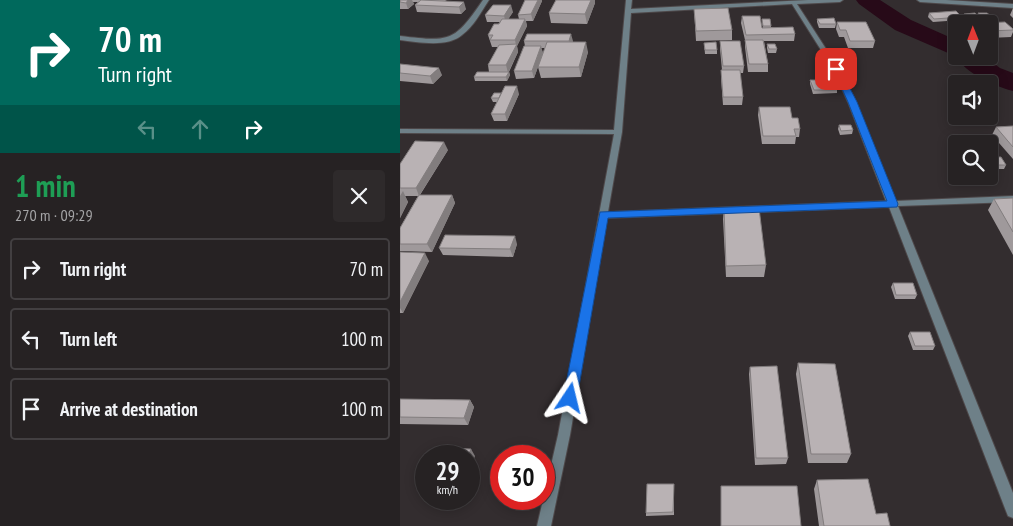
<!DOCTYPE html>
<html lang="en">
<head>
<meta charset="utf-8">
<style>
	:root { --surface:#262223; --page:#2e2a2b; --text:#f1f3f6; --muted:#a4a4a6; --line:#423f41 }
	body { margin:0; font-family:"PT Sans Narrow",sans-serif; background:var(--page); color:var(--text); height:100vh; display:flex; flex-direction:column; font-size:19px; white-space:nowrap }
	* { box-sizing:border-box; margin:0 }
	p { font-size:16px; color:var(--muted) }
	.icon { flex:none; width:28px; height:28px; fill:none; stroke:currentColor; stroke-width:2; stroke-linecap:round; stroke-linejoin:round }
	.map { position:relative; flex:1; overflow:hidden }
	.panel { display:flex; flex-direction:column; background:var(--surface); width:400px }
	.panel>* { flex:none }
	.hud { background:#00695c; color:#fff; overflow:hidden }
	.needle { width:32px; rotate:359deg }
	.buttons { position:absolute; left:548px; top:15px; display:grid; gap:10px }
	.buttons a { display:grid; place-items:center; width:50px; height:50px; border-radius:5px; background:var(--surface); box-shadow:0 2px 12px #0003,0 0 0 1px var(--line); font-size:25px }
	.speed { position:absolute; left:15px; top:445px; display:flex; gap:10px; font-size:25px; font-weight:700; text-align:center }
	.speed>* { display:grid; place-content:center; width:65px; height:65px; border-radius:50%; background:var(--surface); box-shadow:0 2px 12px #0003,0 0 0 1px var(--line); line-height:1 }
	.speed small { font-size:12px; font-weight:400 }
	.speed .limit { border:8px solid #d22; background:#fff; color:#111 }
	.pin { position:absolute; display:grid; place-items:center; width:42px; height:42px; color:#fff; margin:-21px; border-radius:10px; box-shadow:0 2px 8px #0006 }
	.me { position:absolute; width:55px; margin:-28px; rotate:10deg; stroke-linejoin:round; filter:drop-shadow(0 0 4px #0008) }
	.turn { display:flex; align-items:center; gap:18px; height:105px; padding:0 15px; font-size:22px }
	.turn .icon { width:65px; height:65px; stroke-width:2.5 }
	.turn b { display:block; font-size:35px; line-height:42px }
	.lanes { display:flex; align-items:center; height:48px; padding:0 15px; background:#0003; justify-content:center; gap:25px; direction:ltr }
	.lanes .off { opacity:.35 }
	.round { display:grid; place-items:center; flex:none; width:52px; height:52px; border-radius:5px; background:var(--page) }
	.summary { display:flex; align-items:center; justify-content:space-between; height:85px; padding:0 15px }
	h1 { font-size:30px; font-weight:700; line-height:38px; color:#1e9e55 }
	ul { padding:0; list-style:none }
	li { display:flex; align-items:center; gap:15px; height:62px; margin:0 10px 8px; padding:0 5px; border:2px solid var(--line); border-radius:5px }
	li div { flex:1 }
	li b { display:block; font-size:19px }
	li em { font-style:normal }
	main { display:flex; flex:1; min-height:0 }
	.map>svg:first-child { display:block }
</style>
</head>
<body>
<main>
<section class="panel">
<div class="hud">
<div class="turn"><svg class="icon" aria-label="right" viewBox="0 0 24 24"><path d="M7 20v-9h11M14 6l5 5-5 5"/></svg><div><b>70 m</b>Turn right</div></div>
<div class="lanes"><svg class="icon off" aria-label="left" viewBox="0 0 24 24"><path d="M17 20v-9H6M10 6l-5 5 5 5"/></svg><svg class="icon off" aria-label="ahead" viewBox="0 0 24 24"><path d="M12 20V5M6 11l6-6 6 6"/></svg><svg class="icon" aria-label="right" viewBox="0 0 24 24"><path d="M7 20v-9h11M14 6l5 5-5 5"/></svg></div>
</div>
<div class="summary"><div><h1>1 min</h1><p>270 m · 09:29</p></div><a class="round"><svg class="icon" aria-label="close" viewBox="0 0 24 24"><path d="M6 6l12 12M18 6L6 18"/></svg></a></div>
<ul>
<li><svg class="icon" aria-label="right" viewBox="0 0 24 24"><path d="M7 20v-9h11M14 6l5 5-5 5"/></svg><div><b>Turn right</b></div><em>70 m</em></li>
<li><svg class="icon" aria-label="left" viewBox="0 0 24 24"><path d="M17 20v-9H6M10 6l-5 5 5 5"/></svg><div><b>Turn left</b></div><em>100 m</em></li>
<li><svg class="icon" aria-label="arrive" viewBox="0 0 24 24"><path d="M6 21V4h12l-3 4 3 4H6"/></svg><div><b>Arrive at destination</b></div><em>100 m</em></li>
</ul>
</section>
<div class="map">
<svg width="613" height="526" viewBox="0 0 613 526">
	<rect width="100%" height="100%" fill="#332d2f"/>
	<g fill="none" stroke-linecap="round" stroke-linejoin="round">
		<path fill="#270a18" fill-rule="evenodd" d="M456,0H480L511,20L556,40V56H584L600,68L613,73V91C593,86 566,73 555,56L495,30L459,4Z"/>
		<defs>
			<path id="street" d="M83,0H89C81,12 74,26 62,35C47,48 18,42 0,40V36C51,42 54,42 83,0Z
				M226,0H232L231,9L408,0H443L440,2L397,4L439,69L456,102L495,201L613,196V202L498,206L613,493V518L608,516L606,511L489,207L207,218L170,435L151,526H137L158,435L214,134L0,133V129L214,130ZM392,4L433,69L448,102L486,201L208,212L222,132L231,13Z
				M517,0H546L613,4V8L520,2Z"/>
		</defs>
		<use href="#street" stroke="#4e484a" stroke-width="2"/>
		<use href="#street" fill="#6e8088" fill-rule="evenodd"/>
	</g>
	<path fill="#9f999b" d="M0,0H47L45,1L66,9L61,14L17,12L15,5L18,2H13L14,4L8,9H0Z
		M138,0H142V1L133,21H126L127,26L117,46L118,52L109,72L110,75L107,81H75L74,77L89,72L88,65L98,47H92L88,35L100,22H87L85,15L113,12L108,19H119L118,15Z
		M156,0H195V3L187,24L151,23L149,13Z
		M613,8V18L610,15Z
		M294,9L332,30V40L296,41Z
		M529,13L562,17L561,20L533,22L528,17Z
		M578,13L613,29V32L611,37L589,38V24H570L563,18L564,14L577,16Z
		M342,16L362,28H363L362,19L371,26V27L395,34L394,41H364L368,64V72H348L345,47V40L341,23Z
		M417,19L436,24L435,28H419L417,22Z
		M437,22L475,41L473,48H448L444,37H439L436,29Z
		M124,41H173L172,42L188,52L181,77L141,78L138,67L145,48H141L143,53L134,78L116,79L114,71L125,46Z
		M320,41L344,66L343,73H340L343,97L342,105H323L321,78V70H322L320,49Z
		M304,43L317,50V54H305Z
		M367,44L377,49L376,53H368L367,48Z
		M0,64L42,75L33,84L0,81Z
		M410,80L437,90V93L413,94L410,84Z
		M119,94L107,121H94L91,114L97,102H93L91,98Z
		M359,107L392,118L400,129L399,137H396L395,144H362L358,115Z
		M439,125L453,130L452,134L440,135L438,129Z
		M613,126V159L592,135L596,127Z
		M48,150L20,195H52L55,203L32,252L0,251V228L18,196H5L8,202L0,218V164Z
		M591,157L606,165L604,169H595L589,161Z
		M613,198V255L588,210L594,199Z
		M324,208L366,265L364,277H326L323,219Z
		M117,244L113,257L43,255L39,248Z
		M0,252L29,261L3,313H0Z
		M493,283L517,295L515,299H495L491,287Z
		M510,332L535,346L533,350H513L508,336Z
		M398,363L451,454L447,463H408L396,374Z
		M350,367L388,458L386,464L355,465L349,374Z
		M0,399L70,400L74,407L68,425L0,424Z
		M417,480L476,514L490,526H419L414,489Z
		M274,487V515L246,516V513Z"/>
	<path fill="#827d7e" d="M8,0H12L14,4L8,9L6,3Z
		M138,0H142V1L133,21L131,14Z
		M191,0H195V3L187,24L185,14Z
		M64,2L66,9L61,14L59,7Z
		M111,5L113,12L106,23L104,16Z
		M125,19L127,26L117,46L118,52L108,73L106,65L116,45L115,40Z
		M171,34L173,41L170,48L169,41Z
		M186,42L188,52L181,77L179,67Z
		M141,46L143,53L134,78L132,71Z
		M39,68L42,75L33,84L30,76Z
		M109,72L110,75L107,81L106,77Z
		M117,86L119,94L107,121L105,114Z
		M44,142L48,150L19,196L16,188Z
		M3,191L8,202L0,218V196Z
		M52,195L55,203L32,252L27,244Z
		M115,236L117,244L113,257L110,249Z
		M25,253L29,261L3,313L0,308V302Z
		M70,400L74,407L68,425L64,418Z
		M71,449L75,456L69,476L68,456Z"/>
	<path fill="#b9b2b4" stroke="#827d7e" d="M0,0H8L6,3L0,2Z
		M21,0L64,2L59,7L15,5Z
		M125,0H138L131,14L118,15Z
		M156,0H191L185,14L149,13Z
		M93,5H111L104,16L85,15Z
		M328,8L332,30L296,31L294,9Z
		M556,11L562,17L534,19L529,13Z
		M575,13L586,23L575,24L564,14Z
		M578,13H587L599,22L589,23Z
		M342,16H360L362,28L393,27L395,34L346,35Z
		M434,18L436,24H420L417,19Z
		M102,19H125L115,40H90L93,35H88L94,24H99Z
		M362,19H370L371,26H363Z
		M437,22H466L475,41H450L446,30H440Z
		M605,22L613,29V30L589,31V24L581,23Z
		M127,34H171L169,41H124Z
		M345,40H363L368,64H349Z
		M320,41H340L344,66H323Z
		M147,42H186L179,67H138Z
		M316,42L317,50H305L304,43Z
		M117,44L106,65H88L99,45Z
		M367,44H375L377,49H369Z
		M124,46H141L132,71H114Z
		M0,64L39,68L30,76L0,73Z
		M321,70H340L343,97H323Z
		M77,72H109L106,77H74Z
		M410,80H434L437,90H414Z
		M105,86H117L105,114H91Z
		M94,93H101L99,98H91Z
		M359,107H390L392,118H398L400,129H394L396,136H363Z
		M439,125H451L453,130L441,131Z
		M613,126V147L596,127Z
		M15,141L44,142L16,188H0V164Z
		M591,157H601L606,165H596Z
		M19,195H52L27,244H0V228Z
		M613,198V232L594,199Z
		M324,208H359L366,265L326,266Z
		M45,235L115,236L110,249L39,248Z
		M0,252L25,253L0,302Z
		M493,283H513L517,295H496Z
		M510,332H530L535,346H515Z
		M398,363L435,364L451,454H411Z
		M377,366L388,458H356L350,367Z
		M0,399L70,400L64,418L0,417Z
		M46,448L71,449L68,456H43Z
		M468,479L476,514L487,513L490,526H424L417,480Z
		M247,484H274L273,512L246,513Z
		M321,486H397L401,526H321Z"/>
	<path fill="#1a73e8" stroke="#114b97" d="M434,67L440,69L457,102L498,204L497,207L208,218L177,398L175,403L170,405L165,403L163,398L200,212L487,201L448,102L433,69Z"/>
</svg>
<div class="buttons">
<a><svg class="needle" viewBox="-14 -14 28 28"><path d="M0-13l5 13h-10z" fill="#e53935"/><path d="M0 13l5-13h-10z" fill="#a4a4a6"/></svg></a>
<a><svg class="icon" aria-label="sound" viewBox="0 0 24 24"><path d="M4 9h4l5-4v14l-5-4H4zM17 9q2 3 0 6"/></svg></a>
<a><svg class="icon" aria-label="search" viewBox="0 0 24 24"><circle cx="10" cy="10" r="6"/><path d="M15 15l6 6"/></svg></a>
</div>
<div class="speed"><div>29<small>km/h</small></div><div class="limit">30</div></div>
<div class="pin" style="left:436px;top:69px;background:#d93025"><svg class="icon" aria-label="arrive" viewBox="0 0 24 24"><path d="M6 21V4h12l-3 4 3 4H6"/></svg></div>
<svg class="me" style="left:170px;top:398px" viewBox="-20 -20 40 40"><path d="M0-17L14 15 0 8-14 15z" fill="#1a73e8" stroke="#fff" stroke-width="4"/></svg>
</div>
</main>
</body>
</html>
